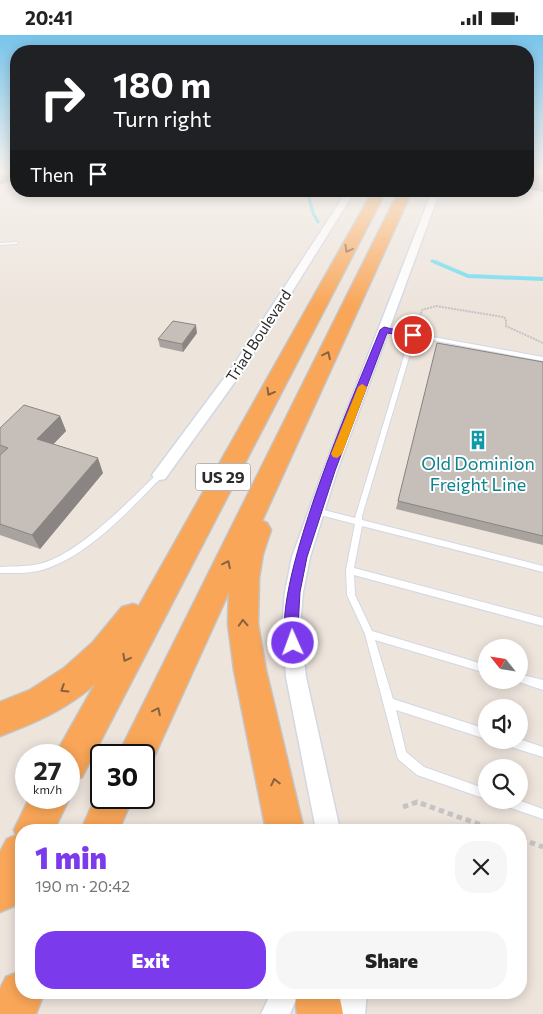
<!DOCTYPE html>
<html lang="en">
<head>
<meta charset="utf-8">
<style>
	:root { --surface:#fff; --page:#f6f6f6; --text:#222; --muted:#767676; --accent:#7c3aed }
	body { margin:0; font-family:Commissioner,sans-serif; background:var(--page); color:var(--text); height:100vh; display:flex; flex-direction:column; font-size:19px; white-space:nowrap }
	* { box-sizing:border-box; margin:0 }
	p { font-size:16px; color:var(--muted) }
	.icon { flex:none; width:28px; height:28px; fill:none; stroke:currentColor; stroke-width:2; stroke-linecap:round; stroke-linejoin:round }
	.map { position:relative; flex:1; overflow:hidden }
	.panel { position:absolute; left:15px; top:789px; width:512px; height:175px; display:flex; flex-direction:column; background:var(--surface); border-radius:20px; box-shadow:0 2px 12px #0003 }
	.panel>* { flex:none }
	.banner { position:absolute; left:10px; top:10px; width:524px; height:152px; border-radius:20px; box-shadow:0 2px 12px #0003; background:#202124; color:#fff; overflow:hidden }
	.needle { width:32px; rotate:300deg }
	.tools { position:absolute; left:478px; top:604px; display:grid; gap:10px }
	.tools a { display:grid; place-items:center; width:50px; height:50px; border-radius:50%; background:var(--surface); box-shadow:0 2px 12px #0003; font-size:25px }
	.speed { position:absolute; left:15px; top:709px; display:flex; gap:10px; font-size:25px; font-weight:700; text-align:center }
	.speed>* { display:grid; place-content:center; width:65px; height:65px; border-radius:50%; background:var(--surface); box-shadow:0 2px 12px #0003; line-height:1 }
	.speed small { font-size:12px; font-weight:400 }
	.speed .limit { border:2px solid #111; border-radius:8px; background:#fff; color:#111 }
	.pin { position:absolute; display:grid; place-items:center; width:42px; height:42px; color:#fff; margin:-21px; border:2px solid #fff; border-radius:50%; box-shadow:0 1px 5px #0007 }
	.me { position:absolute; width:55px; margin:-28px; rotate:358deg; stroke-linejoin:round; filter:drop-shadow(0 0 4px #0008) }
	.turn { display:flex; align-items:center; gap:18px; height:105px; padding:0 20px; font-size:22px }
	.turn .icon { width:65px; height:65px; stroke-width:2.5 }
	.turn b { display:block; font-size:35px; line-height:42px }
	.then { display:flex; align-items:center; height:48px; padding:0 20px; background:#0003; gap:10px; font-size:19px }
	.round { display:grid; place-items:center; flex:none; width:52px; height:52px; border-radius:20px; background:var(--page) }
	.head { display:flex; align-items:center; justify-content:space-between; height:85px; padding:0 20px }
	h1 { font-size:30px; font-weight:800; line-height:38px; color:var(--accent) }
	.primary-button { display:flex; gap:10px; margin-top:auto; padding:10px 20px }
	.primary-button a { flex:1; height:58px; border-radius:20px; background:var(--accent); color:#fff; font-size:20px; font-weight:800; line-height:58px; text-align:center }
	.primary-button a+a { background:var(--page); color:var(--text) }
	.status { display:flex; justify-content:space-between; align-items:center; height:35px; padding:0 25px; background:var(--surface); direction:ltr }
	.status svg { height:14px; fill:currentColor }
	.map>svg:first-child { display:block }
</style>
</head>
<body>
<div class="status"><b>20:41</b><svg viewBox="0 0 49 12"><path d="M0 12V9h3v3zM5 12V6h3v6zM10 12V3h3v9zM15 12V0h3v12zM26 1h20v11H26zM47 4h2v5h-2z"/></svg></div>
<div class="map">
<svg width="543" height="979" viewBox="0 0 543 979">
	<rect width="100%" height="100%" fill="#ede4dc"/>
	<g fill="none" stroke-linecap="round" stroke-linejoin="round">
		<path stroke="#6edbf0" stroke-width="3" d="M307,156L313,178L318,187
			M432,226L438,228"/>
		<path stroke="#6edbf0" stroke-width="4" d="M435,227L468,241L543,244"/>
		<defs>
			<path id="service" d="M18,207V208L16,209L0,210V208Z
				M384,293L543,322V326L415,302L362,481V485L543,531V537L362,491L354,533L543,583V591L354,540L355,560L372,596L486,630V638L375,605L393,664L486,694V704L396,675L406,717L424,732L486,754V764L417,740L398,724L365,599L347,560L346,535L355,489L316,479L312,476L316,473L355,483L410,301L382,296V294Z
				M160,437L162,438L163,440L162,442C129,475 89,521 42,535C29,539 14,538 0,538V532C13,531 26,532 39,529C78,520 128,467 158,438Z
				M519,639L543,645V655L516,646L515,645H519Z
				M519,704L543,712V722L505,710L501,709L500,705Z
				M498,765H518L543,774V784L499,769Z"/>
			<path id="minor" d="M347,156H355L242,337L165,444L160,445L155,444L152,440L155,436L231,334Z
				M432,156H440L337,436L310,522L303,557L300,592L306,642L340,795H316L286,642L282,592L285,557L292,522L323,436Z
				M271,958H299L290,979H261Z
				M339,958H367L365,979H337Z"/>
			<path id="trunk" d="M373,156H386L82,742L69,747V720H55L95,649C67,674 35,688 0,701V667L30,655L64,633L93,607L122,572L133,569L139,571Z
				M399,156H412L262,486L267,488L271,495L263,519L259,543L258,589L266,635L304,795H266L234,635L228,589L229,557L149,733L144,735V720H118Z
				M101,750V762H133L119,795H81Z
				M69,760L70,762L54,795H21V858L14,871L0,877V817L7,804L16,800L14,795L30,762H69Z
				M21,936V958H44L36,979H0V954L6,942Z
				M295,958H339L343,979H297Z"/>
		</defs>
		<use href="#service" stroke="#d2d7e4" stroke-width="2"/>
		<use href="#minor" stroke="#d2d7e4" stroke-width="3"/>
		<use href="#trunk" stroke="#c4c4c4" stroke-width="3"/>
		<path stroke="#c4c4c4" stroke-width="2" stroke-dasharray="2 1" stroke-linecap="butt" d="M418,290L422,275L436,271L503,282L506,284V291L543,308"/>
		<path stroke="#c4c4c4" stroke-width="5" stroke-dasharray="5.5 4" stroke-linecap="butt" d="M403,772L417,767L495,795
			M521,804L543,812"/>
		<use href="#service" fill="#fff" fill-rule="evenodd"/>
		<use href="#minor" fill="#fff" fill-rule="evenodd"/>
		<use href="#trunk" fill="#f9a658" fill-rule="evenodd"/>
	</g>
	<path fill="#a9a39f" d="M543,135V157L528,154V141Z
		M197,298L183,317L160,312L158,304Z
		M435,316L543,327V510L396,474Z
		M60,381L66,396L53,409L103,438L40,514L0,500V393Z"/>
	<path fill="#8a8582" d="M16,135V143L0,150V143Z
		M196,290L197,298L183,317L182,309Z
		M60,381L66,396L44,419L37,404Z
		M98,423L103,438L40,514L32,500Z"/>
	<path fill="#c5beb9" stroke="#8a8582" d="M0,135H16L0,143Z
		M532,135H543V143L528,141Z
		M173,286L196,290L182,309L158,304Z
		M437,308L543,327V501L398,466Z
		M24,370L60,381L37,404L98,423L32,500L0,489V420L8,413L0,410V393Z"/>
	<defs><path id="oneway-chevron" d="M-2-3.5L2.5 0L-2 3.5" fill="none" stroke-width="1.6" stroke-linecap="round" stroke-linejoin="round" transform="scale(1.25)"/></defs>
	<g stroke="#88623f">
		<use href="#oneway-chevron" transform="translate(348 214) rotate(119)"/>
		<use href="#oneway-chevron" transform="translate(327 320) rotate(-64)"/>
		<use href="#oneway-chevron" transform="translate(270 357) rotate(119)"/>
		<use href="#oneway-chevron" transform="translate(227 529) rotate(-64)"/>
		<use href="#oneway-chevron" transform="translate(243 588) rotate(-93)"/>
		<use href="#oneway-chevron" transform="translate(126 623) rotate(118)"/>
		<use href="#oneway-chevron" transform="translate(64 654) rotate(148)"/>
		<use href="#oneway-chevron" transform="translate(157 676) rotate(-64)"/>
		<use href="#oneway-chevron" transform="translate(275 747) rotate(-103)"/>
	</g>
	<linearGradient id="sky" x2="0" y2="1"><stop stop-color="#77c4eb"/><stop offset="0.5" stop-color="#f7f3ef"/><stop offset="1" stop-color="#f7f3ef" stop-opacity="0"/></linearGradient>
	<rect width="543" height="272" fill="url(#sky)"/>
	<path fill="#7c3aed" stroke="#51269a" d="M384,292L417,300L413,302L387,298L335,436L307,522L300,557L298,592L300,608L298,613L293,615L288,613C265,561 357,353 380,295Z"/>
	<path fill="#f59e0b" d="M362,349L367,352L342,419L337,423L333,422L331,419L358,352Z"/>
	<defs>
		<symbol id="building-bare" viewBox="-9 -9 18 18"><path d="M-4-6H4V6H1V3H-1V6H-4ZM-2.5-4.3h1.7v1.8h-1.7ZM.8-4.3h1.7v1.8H.8ZM-2.5-1h1.7V.8h-1.7ZM.8-1h1.7V.8H.8Z" fill="#0f9aa8" stroke="#fff" stroke-width="2.5" paint-order="stroke"/></symbol>
	</defs>
	<g fill-rule="evenodd">
		<use href="#building-bare" x="464" y="391" width="28" height="28"/>
	</g>
	<g text-anchor="middle" stroke-width="4" stroke-linejoin="round" paint-order="stroke">
		<g font-size="15" fill="#2b2b2b" stroke="#fff">
			<text transform="translate(259 301) rotate(-57)" y="5">Triad Boulevard</text>
		</g>
		<rect fill="#fff" stroke="#6b6b6b" stroke-width="1" x="195.5" y="428.5" width="55" height="27" rx="4"/>
		<g font-size="16" font-weight="bold" fill="#2b2b2b">
			<text x="223" y="448">US 29</text>
		</g>
		<g font-size="18" fill="#0d838f" stroke="#fff">
			<text x="478" y="435">Old Dominion<tspan x="478" dy="21">Freight Line</tspan></text>
		</g>
	</g>
</svg>
<div class="tools">
<a><svg class="needle" viewBox="-14 -14 28 28"><path d="M0-13l5 13h-10z" fill="#e53935"/><path d="M0 13l5-13h-10z" fill="#767676"/></svg></a>
<a><svg class="icon" aria-label="sound" viewBox="0 0 24 24"><path d="M4 9h4l5-4v14l-5-4H4zM17 9q2 3 0 6"/></svg></a>
<a><svg class="icon" aria-label="search" viewBox="0 0 24 24"><circle cx="10" cy="10" r="6"/><path d="M15 15l6 6"/></svg></a>
</div>
<div class="speed"><div>27<small>km/h</small></div><div class="limit">30</div></div>
<div class="pin" style="left:413px;top:300px;background:#d93025"><svg class="icon" aria-label="arrive" viewBox="0 0 24 24"><path d="M6 21V4h12l-3 4 3 4H6"/></svg></div>
<svg class="me" style="left:293px;top:608px" viewBox="-20 -20 40 40"><circle r="17" fill="#7c3aed" stroke="#fff" stroke-width="3"/><path d="M0-11L8 9 0 5-8 9z" fill="#fff"/></svg>
<div class="banner">
<div class="turn"><svg class="icon" aria-label="right" viewBox="0 0 24 24"><path d="M7 20v-9h11M14 6l5 5-5 5"/></svg><div><b>180 m</b>Turn right</div></div>
<div class="then">Then<svg class="icon" aria-label="arrive" viewBox="0 0 24 24"><path d="M6 21V4h12l-3 4 3 4H6"/></svg></div>
</div>
<section class="panel">
<div class="head"><div><h1>1 min</h1><p>190 m · 20:42</p></div><a class="round"><svg class="icon" aria-label="close" viewBox="0 0 24 24"><path d="M6 6l12 12M18 6L6 18"/></svg></a></div>
<div class="primary-button"><a>Exit</a><a>Share</a></div>
</section>
</div>
</body>
</html>
